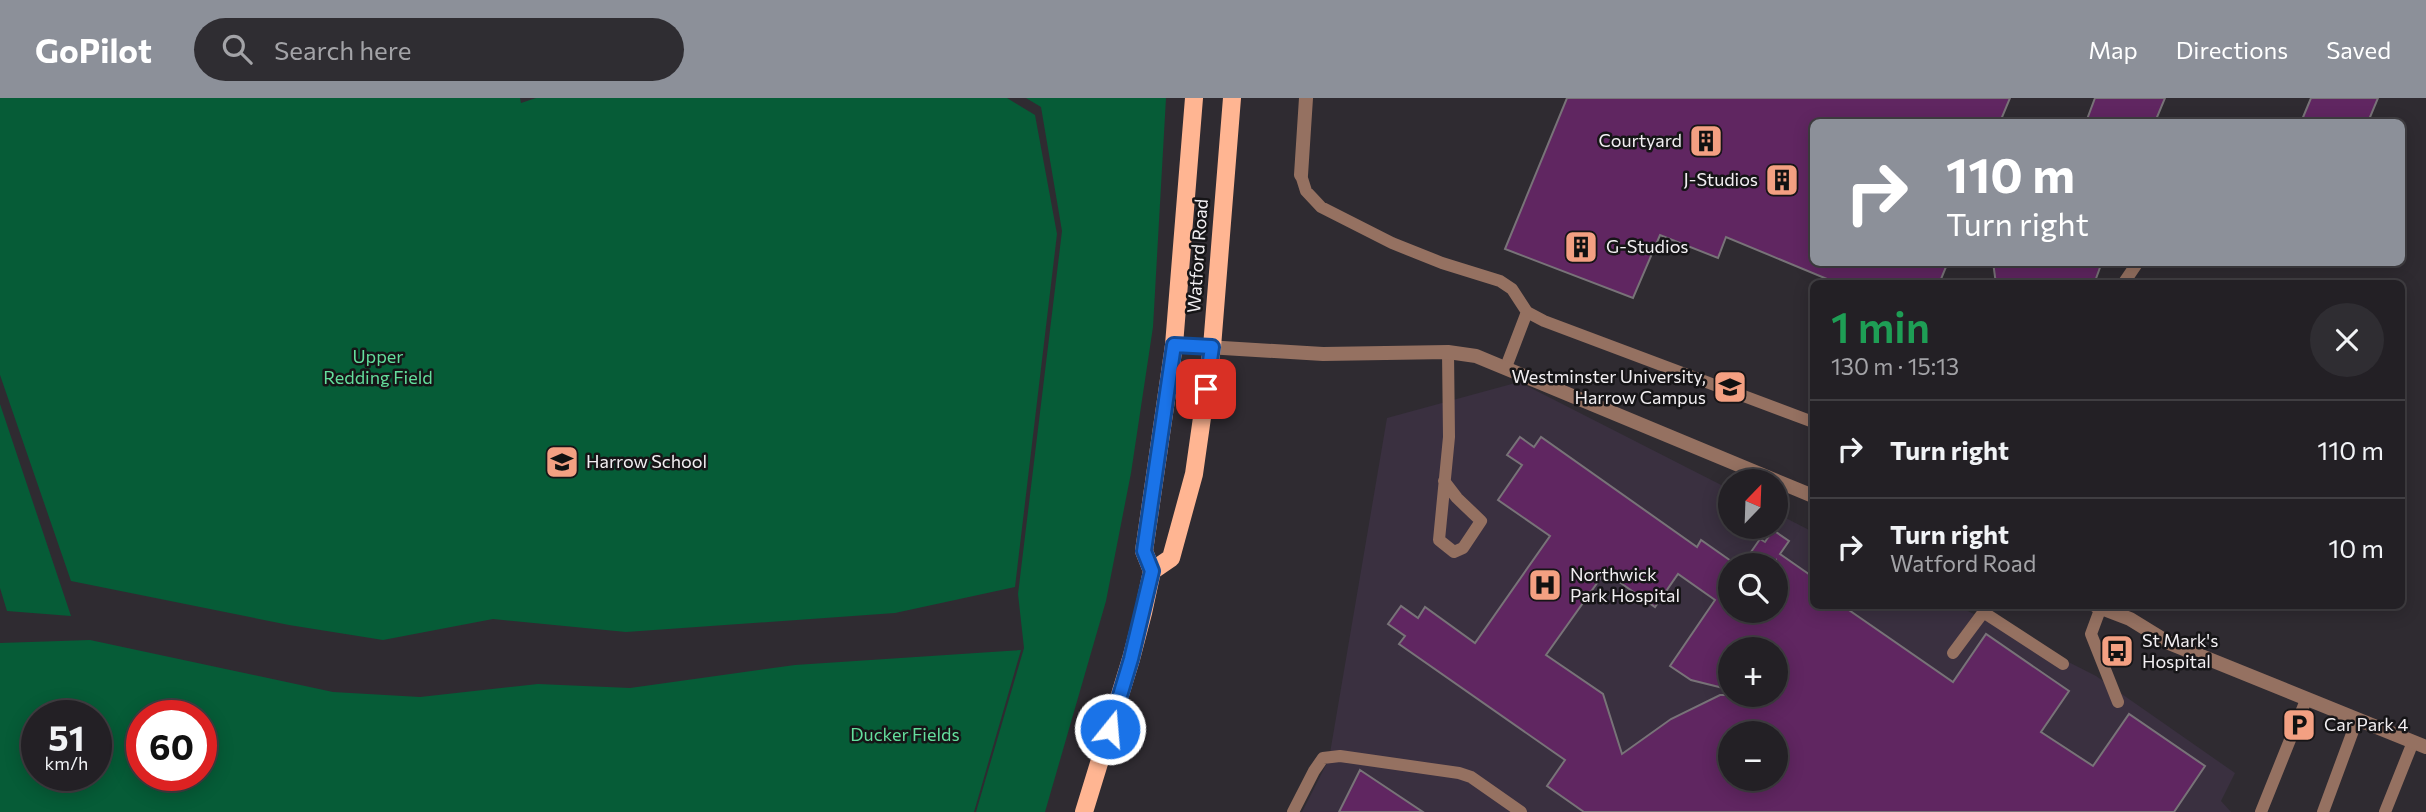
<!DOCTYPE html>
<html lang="en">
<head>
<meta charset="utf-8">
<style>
	:root { --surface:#232025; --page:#2f2d32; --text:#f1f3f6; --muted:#a3a3a7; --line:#403e42; --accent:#8c9099 }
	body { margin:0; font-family:Commissioner,sans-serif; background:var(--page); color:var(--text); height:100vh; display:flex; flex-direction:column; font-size:26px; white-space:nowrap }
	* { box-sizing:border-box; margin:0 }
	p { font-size:23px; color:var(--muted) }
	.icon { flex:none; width:38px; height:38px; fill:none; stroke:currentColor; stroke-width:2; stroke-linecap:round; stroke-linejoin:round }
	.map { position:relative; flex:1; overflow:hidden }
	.side { position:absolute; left:1810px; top:182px; width:595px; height:329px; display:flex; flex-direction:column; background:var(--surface); border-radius:10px; box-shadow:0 4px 18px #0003,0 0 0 2px var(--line) }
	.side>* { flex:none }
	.guide { position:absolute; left:1810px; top:21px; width:595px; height:147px; border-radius:10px; box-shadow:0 4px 18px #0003,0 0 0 2px var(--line); background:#8c9099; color:#fff; overflow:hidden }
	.needle { width:46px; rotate:23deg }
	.tools { position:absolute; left:1718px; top:371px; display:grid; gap:14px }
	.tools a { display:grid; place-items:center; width:70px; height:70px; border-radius:50%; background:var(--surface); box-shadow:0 4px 18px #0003,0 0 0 2px var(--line); font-size:35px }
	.speed { position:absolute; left:21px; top:602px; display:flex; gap:14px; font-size:35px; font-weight:700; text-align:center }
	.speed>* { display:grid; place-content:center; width:91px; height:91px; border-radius:50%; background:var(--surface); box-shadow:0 4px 18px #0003,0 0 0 2px var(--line); line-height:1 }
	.speed small { font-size:18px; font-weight:400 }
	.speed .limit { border:10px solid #d22; background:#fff; color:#111 }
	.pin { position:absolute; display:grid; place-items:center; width:60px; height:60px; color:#fff; margin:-30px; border-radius:14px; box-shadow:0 4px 10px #0006 }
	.me { position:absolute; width:77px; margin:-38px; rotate:17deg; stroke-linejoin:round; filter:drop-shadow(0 0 5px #0008) }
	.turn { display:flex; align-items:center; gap:24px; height:147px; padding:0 21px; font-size:32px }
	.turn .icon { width:91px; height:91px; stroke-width:2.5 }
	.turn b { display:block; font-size:49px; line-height:60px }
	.round { display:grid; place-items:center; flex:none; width:74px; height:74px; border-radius:37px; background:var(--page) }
	.headline { display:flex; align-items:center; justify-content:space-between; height:119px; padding:0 21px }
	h1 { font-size:42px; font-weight:600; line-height:52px; color:#1e9e55 }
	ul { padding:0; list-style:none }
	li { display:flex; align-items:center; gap:21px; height:98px; padding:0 21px; border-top:2px solid var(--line) }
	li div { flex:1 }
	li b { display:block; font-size:26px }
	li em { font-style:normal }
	header { display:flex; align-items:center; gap:42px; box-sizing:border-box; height:98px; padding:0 35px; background:var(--accent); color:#fff }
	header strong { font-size:33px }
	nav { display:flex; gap:38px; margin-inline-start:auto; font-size:24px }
	.search { width:490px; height:63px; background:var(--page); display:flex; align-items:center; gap:18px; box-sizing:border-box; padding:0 24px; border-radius:38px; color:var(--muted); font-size:26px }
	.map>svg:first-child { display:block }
</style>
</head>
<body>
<header>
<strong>GoPilot</strong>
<div class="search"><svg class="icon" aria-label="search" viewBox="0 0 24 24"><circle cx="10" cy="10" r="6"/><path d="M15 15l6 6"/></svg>Search here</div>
<nav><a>Map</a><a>Directions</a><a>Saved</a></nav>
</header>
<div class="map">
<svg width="2426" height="714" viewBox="0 0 2426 714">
	<rect width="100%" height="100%" fill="#2f2b31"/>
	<path fill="#3a3040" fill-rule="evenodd" d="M1519,284L1731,392V429H1776V415L1813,434V508H1958L2096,578L2235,675L2221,703L2231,714H1302L1329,661L1387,320ZM1731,467H1776V513H1731ZM1731,551H1776V597H1731ZM1731,635H1776V681H1731Z"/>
	<path fill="#065c37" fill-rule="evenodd" d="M0,0H520L521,5L536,0H1007L1035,17L1057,136L1015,489L895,515L626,534L493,521L383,542L289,527L71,483L0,277Z
		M1026,0H1166L1153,229L1131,375L1106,503L1045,714H976L1024,550L1018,496L1062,133L1041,9Z
		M0,306L71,518L7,513L0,490Z
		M90,542L333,594L420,599L538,586L630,590L795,567L1021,552L974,714H0V545ZM37,618H96V677H37ZM142,618H201V677H142Z"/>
	<path fill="#602661" stroke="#787378" stroke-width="2" fill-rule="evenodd" d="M1567,0H2010L2000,24H1813V164H1948L1939,186H1839L1726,139L1718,160L1660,137L1633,200L1505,151Z
		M2095,0H2165L2155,24H2086Z
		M2311,0H2378L2368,24H2301Z
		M1993,164H2102L2094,186H1996Z
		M1520,339L1534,349L1541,339L1697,449L1701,442L1731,463V513H1776V463L1773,467H1742L1760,441L1765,444L1773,432L1789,443L1780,456L1813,479V508H1843L1953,584L1986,536L2069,593L2041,634L2093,668L2129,616L2205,668L2174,714H1584L1547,688L1565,662L1399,546L1405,538L1388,526L1401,508L1418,520L1425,509L1475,545L1550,438L1498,402L1522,367L1507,357ZM1605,474L1655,509L1678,476L1715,502L1670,568L1691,582L1731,592V551H1776V597H1720L1671,621L1622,656L1603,596L1546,557ZM1731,635H1776V681H1731Z
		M1360,672L1423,714H1339Z"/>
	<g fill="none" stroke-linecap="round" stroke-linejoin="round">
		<path stroke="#957161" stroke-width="12" d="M1301,77L1306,93L1321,109L1392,145L1442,165L1500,183L1512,191L1527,214L1506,269
			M2123,186L2138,164
			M1527,214L1544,223L1813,324
			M1444,383L1457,400L1481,423L1463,450L1454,454L1439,442L1449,339L1448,254
			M2101,509L2091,536L2118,604
			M1983,514L2063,566
			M1953,555L1988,508
			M1293,714L1314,673L1323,660L1340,658L1459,675L1471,679L1521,714
			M2261,714L2306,602
			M2323,714L2357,622
			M2385,714L2413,644"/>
		<path stroke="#957161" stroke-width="14" d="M1301,77L1306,0
			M1174,247L1323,256L1448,254L1476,258L1813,398
			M2096,508L2130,521L2169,545L2426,649"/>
		<path stroke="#ffb592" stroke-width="18" d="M1152,473L1171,460L1194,376L1212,249L1232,0
			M1084,714L1131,561L1143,515L1152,473L1144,453L1174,247L1194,0"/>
	</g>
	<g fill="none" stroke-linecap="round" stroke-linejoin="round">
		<defs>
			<path id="route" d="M1110,631L1131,561L1152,473L1144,453L1174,247L1212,249L1206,291"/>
		</defs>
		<use href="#route" stroke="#114b97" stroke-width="18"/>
		<use href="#route" stroke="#1a73e8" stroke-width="12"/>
	</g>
	<defs>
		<symbol id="building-square" viewBox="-11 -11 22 22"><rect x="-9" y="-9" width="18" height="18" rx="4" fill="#f3a082" stroke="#161517"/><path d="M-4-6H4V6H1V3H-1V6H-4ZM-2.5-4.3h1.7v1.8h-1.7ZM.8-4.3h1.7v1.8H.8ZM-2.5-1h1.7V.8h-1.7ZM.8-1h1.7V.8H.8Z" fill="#111"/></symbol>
		<symbol id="university-square" viewBox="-11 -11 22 22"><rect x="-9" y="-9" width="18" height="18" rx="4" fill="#f3a082" stroke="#161517"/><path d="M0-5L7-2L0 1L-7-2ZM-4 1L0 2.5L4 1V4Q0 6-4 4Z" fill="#111"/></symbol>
		<symbol id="school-square" viewBox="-11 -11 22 22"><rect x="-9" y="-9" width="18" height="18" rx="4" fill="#f3a082" stroke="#161517"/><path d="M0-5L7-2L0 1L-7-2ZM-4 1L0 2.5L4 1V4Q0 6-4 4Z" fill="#111"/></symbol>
		<symbol id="hospital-square" viewBox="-11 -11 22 22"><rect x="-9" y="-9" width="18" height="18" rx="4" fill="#f3a082" stroke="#161517"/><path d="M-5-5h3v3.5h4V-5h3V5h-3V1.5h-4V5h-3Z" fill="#111"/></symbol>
		<symbol id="bus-square" viewBox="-11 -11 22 22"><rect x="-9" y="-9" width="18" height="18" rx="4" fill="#f3a082" stroke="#161517"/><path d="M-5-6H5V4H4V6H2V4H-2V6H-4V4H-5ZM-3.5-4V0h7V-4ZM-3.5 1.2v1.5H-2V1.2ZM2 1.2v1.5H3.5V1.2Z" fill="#111"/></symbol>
		<symbol id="parking-square" viewBox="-11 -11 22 22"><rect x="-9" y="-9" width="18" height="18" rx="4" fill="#f3a082" stroke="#161517"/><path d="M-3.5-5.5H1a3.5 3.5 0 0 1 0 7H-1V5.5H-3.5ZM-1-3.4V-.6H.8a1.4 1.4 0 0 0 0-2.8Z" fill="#111"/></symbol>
	</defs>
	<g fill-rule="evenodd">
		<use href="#building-square" x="1687" y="24" width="38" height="38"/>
		<use href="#building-square" x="1763" y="63" width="38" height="38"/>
		<use href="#building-square" x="1562" y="130" width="38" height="38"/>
		<use href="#university-square" x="1711" y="270" width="38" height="38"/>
		<use href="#school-square" x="543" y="345" width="38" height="38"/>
		<use href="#hospital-square" x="1526" y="468" width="38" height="38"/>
		<use href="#bus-square" x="2098" y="534" width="38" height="38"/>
		<use href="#parking-square" x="2280" y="608" width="38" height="38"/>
	</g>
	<g text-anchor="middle" stroke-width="5" stroke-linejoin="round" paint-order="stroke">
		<g font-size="18" fill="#f2eff2" stroke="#161517" text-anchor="start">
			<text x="1682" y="49" text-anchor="end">Courtyard</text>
			<text x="1758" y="88" text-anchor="end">J-Studios</text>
			<text x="1606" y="155">G-Studios</text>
			<text x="1706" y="285" text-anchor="end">Westminster University,<tspan x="1706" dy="21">Harrow Campus</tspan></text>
			<text x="586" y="370">Harrow School</text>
			<text x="1570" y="483">Northwick<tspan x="1570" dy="21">Park Hospital</tspan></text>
			<text x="2142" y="549">St Mark's<tspan x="2142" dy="21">Hospital</tspan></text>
			<text x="2324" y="633">Car Park 4</text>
		</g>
		<g font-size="18" fill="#f2eff2" stroke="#161517">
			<text transform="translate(1198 158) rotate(-86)" y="6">Watford Road</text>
		</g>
		<g font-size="18" fill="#64df9d" stroke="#161517">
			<text x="378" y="265">Upper<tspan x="378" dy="21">Redding Field</tspan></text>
			<text x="905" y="643">Ducker Fields</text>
		</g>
	</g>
</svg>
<div class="tools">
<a><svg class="needle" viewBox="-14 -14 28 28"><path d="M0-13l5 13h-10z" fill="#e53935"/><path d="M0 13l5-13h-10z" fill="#a3a3a7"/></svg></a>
<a><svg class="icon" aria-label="search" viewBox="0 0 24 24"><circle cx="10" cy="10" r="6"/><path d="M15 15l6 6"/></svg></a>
<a>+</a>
<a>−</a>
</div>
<div class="speed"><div>51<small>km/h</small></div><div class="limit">60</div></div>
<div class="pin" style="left:1206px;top:291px;background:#d93025"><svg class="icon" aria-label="arrive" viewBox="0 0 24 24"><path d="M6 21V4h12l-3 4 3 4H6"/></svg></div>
<svg class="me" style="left:1110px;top:631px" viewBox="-20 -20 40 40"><circle r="17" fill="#1a73e8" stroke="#fff" stroke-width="3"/><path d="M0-11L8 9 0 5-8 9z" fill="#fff"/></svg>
<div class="guide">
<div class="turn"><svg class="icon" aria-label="right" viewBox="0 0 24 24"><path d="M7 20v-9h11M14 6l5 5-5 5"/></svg><div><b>110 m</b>Turn right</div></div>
</div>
<section class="side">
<div class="headline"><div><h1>1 min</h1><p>130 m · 15:13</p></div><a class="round"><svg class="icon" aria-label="close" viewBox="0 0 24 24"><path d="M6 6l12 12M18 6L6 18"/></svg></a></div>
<ul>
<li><svg class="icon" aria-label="right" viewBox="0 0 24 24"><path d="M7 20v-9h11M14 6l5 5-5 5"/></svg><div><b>Turn right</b></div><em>110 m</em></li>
<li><svg class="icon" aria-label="right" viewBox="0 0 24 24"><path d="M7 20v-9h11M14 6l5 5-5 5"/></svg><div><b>Turn right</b><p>Watford Road</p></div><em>10 m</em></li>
</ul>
</section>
</div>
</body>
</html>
